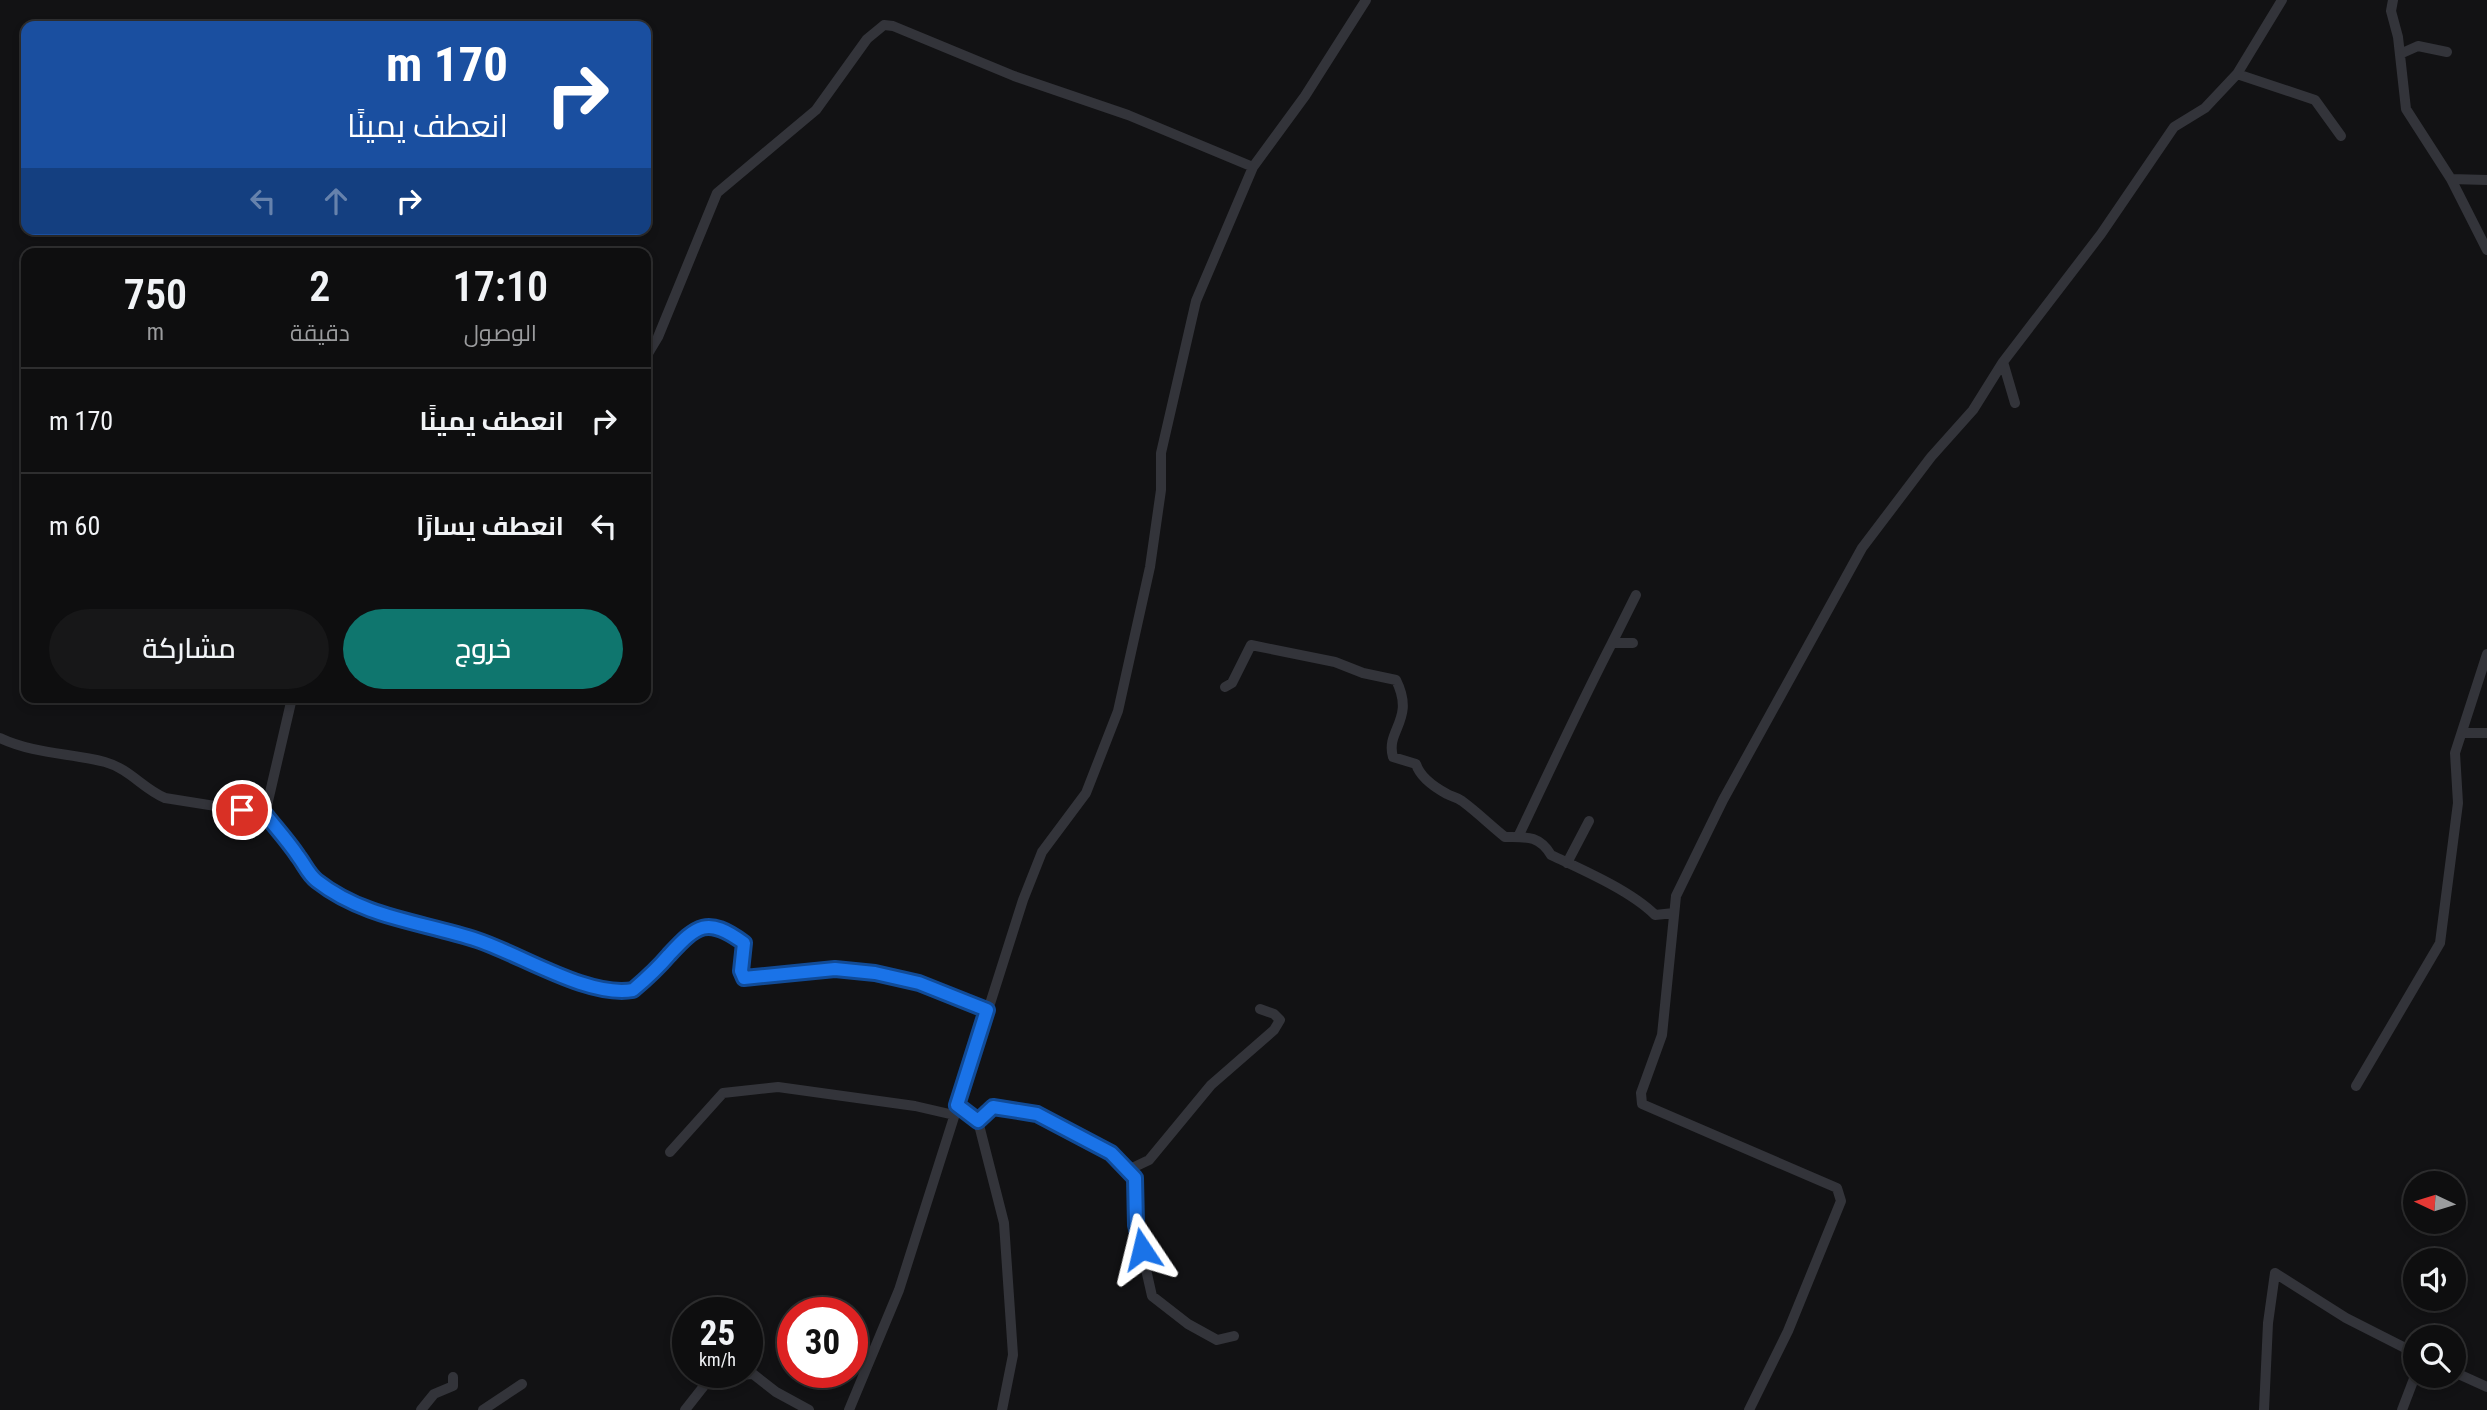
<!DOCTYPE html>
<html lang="ar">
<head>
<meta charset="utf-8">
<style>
	:root { --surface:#0e0e0f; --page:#171718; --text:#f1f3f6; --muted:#9b9c9e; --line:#2e2e2f; --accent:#0f766e }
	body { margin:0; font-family:"Roboto Condensed",Cairo,sans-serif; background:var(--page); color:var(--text); direction:rtl; height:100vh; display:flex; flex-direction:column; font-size:26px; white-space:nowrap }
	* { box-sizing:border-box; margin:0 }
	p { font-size:23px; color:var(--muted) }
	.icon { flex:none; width:38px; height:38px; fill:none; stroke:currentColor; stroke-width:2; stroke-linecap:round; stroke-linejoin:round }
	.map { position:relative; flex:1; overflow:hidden; direction:ltr }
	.details { position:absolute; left:21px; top:248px; width:630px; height:455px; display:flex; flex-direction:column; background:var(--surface); border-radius:14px; box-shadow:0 4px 10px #0003,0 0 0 2px var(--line); direction:rtl }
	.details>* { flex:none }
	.banner { position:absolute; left:21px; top:21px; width:630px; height:214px; border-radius:14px; box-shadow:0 4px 10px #0003,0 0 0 2px var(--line); direction:rtl; background:#1a4fa0; color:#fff; overflow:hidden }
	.needle { width:46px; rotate:274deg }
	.tools { position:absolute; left:2403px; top:1171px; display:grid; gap:14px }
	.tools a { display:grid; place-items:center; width:63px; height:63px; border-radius:50%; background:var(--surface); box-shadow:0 4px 10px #0003,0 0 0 2px var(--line); font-size:35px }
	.speed { position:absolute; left:672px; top:1297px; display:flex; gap:14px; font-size:35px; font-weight:700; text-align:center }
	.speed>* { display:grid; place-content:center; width:91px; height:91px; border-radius:50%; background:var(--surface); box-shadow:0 4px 10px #0003,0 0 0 2px var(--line); line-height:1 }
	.speed small { font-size:18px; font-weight:400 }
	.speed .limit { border:10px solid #d22; background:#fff; color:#111 }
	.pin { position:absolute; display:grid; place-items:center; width:60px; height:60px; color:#fff; margin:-30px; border:4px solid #fff; border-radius:50%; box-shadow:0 2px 7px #0007 }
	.me { position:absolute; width:77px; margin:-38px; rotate:350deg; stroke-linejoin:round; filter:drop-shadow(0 0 5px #0008) }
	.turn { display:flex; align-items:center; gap:24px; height:147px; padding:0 28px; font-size:32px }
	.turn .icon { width:91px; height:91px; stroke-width:2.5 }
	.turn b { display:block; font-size:49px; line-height:60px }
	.lanes { display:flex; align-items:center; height:66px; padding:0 28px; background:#0003; justify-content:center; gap:35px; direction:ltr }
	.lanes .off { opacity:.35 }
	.eta { display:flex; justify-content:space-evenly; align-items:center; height:119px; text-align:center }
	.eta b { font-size:42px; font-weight:600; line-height:49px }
	.button { display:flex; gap:14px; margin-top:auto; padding:14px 28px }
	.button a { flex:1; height:80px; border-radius:42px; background:var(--accent); color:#fff; font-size:28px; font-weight:600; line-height:80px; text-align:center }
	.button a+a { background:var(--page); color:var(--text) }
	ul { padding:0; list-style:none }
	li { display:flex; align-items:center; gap:21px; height:105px; padding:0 28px; border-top:2px solid var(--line) }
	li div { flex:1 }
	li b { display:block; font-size:26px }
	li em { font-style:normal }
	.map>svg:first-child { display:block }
</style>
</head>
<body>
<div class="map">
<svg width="2487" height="1410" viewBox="0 0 2487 1410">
	<rect width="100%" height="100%" fill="#121214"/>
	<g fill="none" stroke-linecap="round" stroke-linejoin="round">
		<path stroke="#33343a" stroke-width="10" d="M2393,0L2391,11L2398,37L2406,109L2451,179L2487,250
			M2400,54L2418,46L2447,52
			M2237,74L2315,100L2341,136
			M2451,179L2487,180
			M646,357L658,337L717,193L816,110L867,39L884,25L893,26L1014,76L1128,115L1253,167
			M2003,362L2015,403
			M1612,643L1636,595
			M1225,687L1232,683L1251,645L1335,662L1363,673L1396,680C1416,720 1385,730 1393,757L1416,764C1420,777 1436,788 1447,794C1452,797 1457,797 1462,801C1477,812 1490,825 1505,837C1526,837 1539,835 1551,855C1583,870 1631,891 1655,915L1674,913
			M2464,733H2487
			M0,738C34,754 70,753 105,762C130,769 143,789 165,798L265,814C276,828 288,841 298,856C305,865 308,874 317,881C364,918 423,922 477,940C519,954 589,998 633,990C646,979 658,968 669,955C697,925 707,916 744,943L741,971L744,978L783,972L835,969L875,973L920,983L987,1010
			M265,814L292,698
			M1518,837C1549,772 1579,707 1612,643H1633
			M1567,863L1589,821
			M2356,1086L2440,943L2458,803L2455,753L2487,654
			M957,1105L978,1121L1004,1223L1013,1355L1002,1410
			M978,1121L993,1106L1037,1114L1111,1153L1135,1178L1136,1225L1152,1296L1188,1324L1217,1340L1234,1336
			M670,1152L723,1093L778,1087L915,1106L954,1115
			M1128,1170L1149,1160L1211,1085L1274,1030L1280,1020L1274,1014L1260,1009
			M2454,1372L2487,1387
			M421,1410L434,1394L453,1386V1377
			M483,1410L522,1384
			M685,1410L711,1377L753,1374L776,1392L809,1410
			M849,1410L899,1290L1023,900L1042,852L1086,793L1118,711L1150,567L1161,490V453L1196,301L1253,167L1305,96L1366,0
			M1749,1410L1788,1331L1841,1201L1837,1188L1642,1104L1641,1093L1662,1035L1676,896L1723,800L1862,548L1931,457L1973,410L2003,362L2101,234L2174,127L2205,108L2237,74L2282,0
			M2264,1410L2268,1323L2275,1273L2346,1318L2415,1353
			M2402,1410L2415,1376"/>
	</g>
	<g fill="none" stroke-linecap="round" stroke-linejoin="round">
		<defs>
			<path id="route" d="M242,810L265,814C276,828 288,841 298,856C305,865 308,874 317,881C364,918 423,922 477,940C520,954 588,998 633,990C646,979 658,968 669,955C697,925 707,916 744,943L741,971L744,978L835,969L875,973L919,983L987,1010L957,1105L978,1121L993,1107L1037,1114L1111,1153L1135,1178L1136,1225L1142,1249"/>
		</defs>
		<use href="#route" stroke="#114b97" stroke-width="18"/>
		<use href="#route" stroke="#1a73e8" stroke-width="12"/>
	</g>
</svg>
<div class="tools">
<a><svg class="needle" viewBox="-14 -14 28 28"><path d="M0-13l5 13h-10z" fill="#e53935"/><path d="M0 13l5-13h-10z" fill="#9b9c9e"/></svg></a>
<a><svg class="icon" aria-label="sound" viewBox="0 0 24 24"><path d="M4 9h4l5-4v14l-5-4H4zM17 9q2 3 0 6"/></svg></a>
<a><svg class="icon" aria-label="search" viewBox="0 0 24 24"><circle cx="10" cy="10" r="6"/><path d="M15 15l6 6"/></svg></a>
</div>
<div class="speed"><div>25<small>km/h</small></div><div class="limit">30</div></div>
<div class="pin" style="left:242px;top:810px;background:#d93025"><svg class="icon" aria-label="arrive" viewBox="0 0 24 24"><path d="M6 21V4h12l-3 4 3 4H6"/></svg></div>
<svg class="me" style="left:1142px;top:1249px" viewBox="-20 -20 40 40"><path d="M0-17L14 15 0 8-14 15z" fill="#1a73e8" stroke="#fff" stroke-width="4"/></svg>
<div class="banner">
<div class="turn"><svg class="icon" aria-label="right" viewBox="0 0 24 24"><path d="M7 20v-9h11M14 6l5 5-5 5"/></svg><div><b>170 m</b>انعطف يمينًا</div></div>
<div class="lanes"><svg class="icon off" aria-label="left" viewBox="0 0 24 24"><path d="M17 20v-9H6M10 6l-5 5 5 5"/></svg><svg class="icon off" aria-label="ahead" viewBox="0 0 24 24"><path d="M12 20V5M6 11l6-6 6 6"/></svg><svg class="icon" aria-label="right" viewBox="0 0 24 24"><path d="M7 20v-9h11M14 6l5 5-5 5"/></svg></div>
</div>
<section class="details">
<div class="eta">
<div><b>17:10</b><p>الوصول</p></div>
<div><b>2</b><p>دقيقة</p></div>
<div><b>750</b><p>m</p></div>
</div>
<ul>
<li><svg class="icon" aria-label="right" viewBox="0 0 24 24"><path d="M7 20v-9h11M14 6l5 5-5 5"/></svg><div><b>انعطف يمينًا</b></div><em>170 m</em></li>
<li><svg class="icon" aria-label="left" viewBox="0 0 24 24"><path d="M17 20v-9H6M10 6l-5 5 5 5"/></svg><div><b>انعطف يسارًا</b></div><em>60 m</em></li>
</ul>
<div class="button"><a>خروج</a><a>مشاركة</a></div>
</section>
</div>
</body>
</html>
